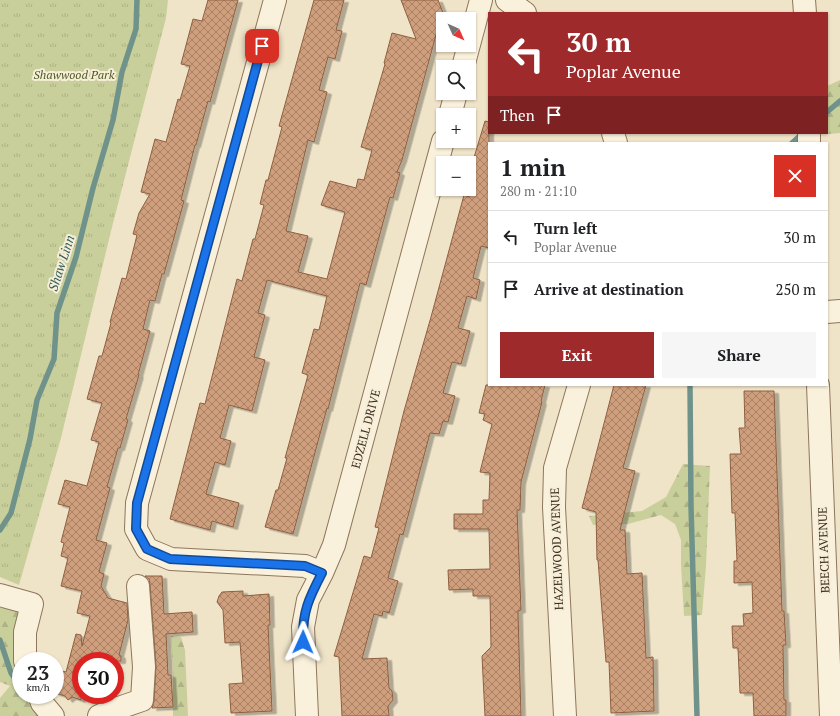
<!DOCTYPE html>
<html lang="en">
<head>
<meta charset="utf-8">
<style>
	:root { --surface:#fff; --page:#f6f6f6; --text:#202124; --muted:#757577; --line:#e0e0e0; --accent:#9e2a2b }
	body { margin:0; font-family:"PT Serif",serif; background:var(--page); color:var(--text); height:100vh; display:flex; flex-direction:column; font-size:15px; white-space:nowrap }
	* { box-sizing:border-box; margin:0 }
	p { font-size:13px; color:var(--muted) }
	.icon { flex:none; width:22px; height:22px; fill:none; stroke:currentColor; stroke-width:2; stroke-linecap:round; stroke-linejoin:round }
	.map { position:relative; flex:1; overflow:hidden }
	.panel { position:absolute; left:488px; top:142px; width:340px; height:244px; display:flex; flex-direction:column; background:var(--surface); border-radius:0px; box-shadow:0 1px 3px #0004 }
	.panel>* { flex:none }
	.top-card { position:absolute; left:488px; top:12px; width:340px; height:122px; border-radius:0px; box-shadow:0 1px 3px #0004; background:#9e2a2b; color:#fff; overflow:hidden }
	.needle { width:26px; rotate:135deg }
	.fabs { position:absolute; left:436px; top:12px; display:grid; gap:8px }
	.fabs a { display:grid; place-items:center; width:40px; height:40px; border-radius:0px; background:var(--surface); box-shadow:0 1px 3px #0004; font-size:20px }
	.speed { position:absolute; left:12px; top:652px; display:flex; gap:8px; font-size:20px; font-weight:700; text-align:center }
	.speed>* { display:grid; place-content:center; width:52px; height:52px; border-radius:50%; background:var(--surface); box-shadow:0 1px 3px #0004; line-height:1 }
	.speed small { font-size:10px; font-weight:400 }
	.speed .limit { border:6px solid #d22; background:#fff; color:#111 }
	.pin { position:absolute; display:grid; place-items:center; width:34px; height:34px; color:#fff; margin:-17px; border-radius:8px; box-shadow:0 2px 6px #0006 }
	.me { position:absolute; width:44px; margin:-22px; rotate:1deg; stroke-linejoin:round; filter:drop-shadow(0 0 3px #0008) }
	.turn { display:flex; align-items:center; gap:14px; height:84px; padding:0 12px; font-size:18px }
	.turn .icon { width:52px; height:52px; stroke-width:2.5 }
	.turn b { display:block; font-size:28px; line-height:34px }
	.then { display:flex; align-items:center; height:38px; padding:0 12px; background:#0003; gap:8px; font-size:15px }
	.round { display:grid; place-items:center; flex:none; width:42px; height:42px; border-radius:0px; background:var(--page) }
	.head { display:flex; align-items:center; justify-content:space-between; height:68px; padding:0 12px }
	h1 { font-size:24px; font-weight:700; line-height:30px }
	.cta { display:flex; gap:8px; margin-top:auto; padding:8px 12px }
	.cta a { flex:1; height:46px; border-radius:0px; background:var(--accent); color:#fff; font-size:16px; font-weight:700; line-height:46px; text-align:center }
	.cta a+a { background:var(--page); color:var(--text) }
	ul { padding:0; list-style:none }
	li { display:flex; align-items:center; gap:12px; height:52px; padding:0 12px; border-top:1px solid var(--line) }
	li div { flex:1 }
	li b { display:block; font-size:15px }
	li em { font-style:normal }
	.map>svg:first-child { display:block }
</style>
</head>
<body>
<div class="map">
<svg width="840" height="716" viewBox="0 0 840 716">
	<defs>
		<pattern id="forest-firs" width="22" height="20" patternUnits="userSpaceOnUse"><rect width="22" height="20" fill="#c9cf9b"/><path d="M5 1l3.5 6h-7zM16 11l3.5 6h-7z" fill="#aeb285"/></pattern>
		<pattern id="park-tufts" width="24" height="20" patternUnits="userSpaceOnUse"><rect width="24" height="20" fill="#c9cf9b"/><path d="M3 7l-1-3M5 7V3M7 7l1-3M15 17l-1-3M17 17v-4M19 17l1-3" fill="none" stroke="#aeb285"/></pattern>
		<pattern id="building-cross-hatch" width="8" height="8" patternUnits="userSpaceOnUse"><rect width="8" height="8" fill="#cf9f7d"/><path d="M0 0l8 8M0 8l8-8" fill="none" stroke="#a98266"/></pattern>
		<filter id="shadow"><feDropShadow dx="4.5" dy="2.5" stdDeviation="0" flood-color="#0004"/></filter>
	</defs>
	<rect width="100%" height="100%" fill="#f0e4c8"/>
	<path fill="url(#forest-firs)" d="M840,80V133L828,134L827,86Z
		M683,464L710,466L706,566L702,615L684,616L681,565V540L675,524L661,515L628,524L593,525L589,516L642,511L666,497Z
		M0,608H9L21,612L13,654L21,672V695H33L48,716H0V698L10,686L0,682Z
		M171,636L181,637L185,650L188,716H173V668Z"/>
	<path fill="url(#park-tufts)" d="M0,0H168L166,18L111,231L61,438L19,585L0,577Z"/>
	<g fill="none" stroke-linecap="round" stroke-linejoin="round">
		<path stroke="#6f938a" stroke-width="5.5" d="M827,112L840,101
			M792,143L803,133
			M690,385L691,506L697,716
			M0,530L11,513L30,439L37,400L54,359L57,313L76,257L93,188L113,120L122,72L136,29L137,0
			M0,640L11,673L21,687"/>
	</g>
	<path fill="url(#building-cross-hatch)" stroke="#8d5f41" filter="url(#shadow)" d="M208,0H238L210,102L208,101L196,145H195L181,200L184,201L164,274H162L155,301L150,300L143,329L150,331L138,375H139L126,419L128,420L120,448H118L107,487L110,488L96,540L107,543L99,572L104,574L101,586L108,598L127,603L128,620L119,655L121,656V661H81V700L72,697L68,700L65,696L55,693V684L58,670L66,672L76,634L81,635L82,646L90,616L77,613L82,591L61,586L68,558L61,556L64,543L61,542L70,507L58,504L65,480L87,486L99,442L91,440L102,403L87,399L99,356H102L111,323L110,322L122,278L126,279L137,235L133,234L139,213L150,194L141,192L155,139L166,142L178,99L180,100L190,66L181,64L193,19L202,21Z
		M314,0H344L336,30L342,31L335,59L328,57L319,90L327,92L314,142L308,140L286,231L308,236L298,272L327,279L345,212L321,205L330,181L356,188L358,179L364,180L372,150L361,147L385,64L384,63L392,33L416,39L401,0H438L443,13L438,15L440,20L402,160L397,172L400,173L393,198L390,197L366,285L360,283L328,409L327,408L293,534L265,527L276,490H278L287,458H285L308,375L302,373L314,329L319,330L327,296L267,280L258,313L265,315L254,357L265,360L252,411L229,405L220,438L231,441L225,465L215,462L206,494L239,503L233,527L212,521L210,530L170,519L200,403L205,404L237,279L242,281L253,239H255L264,205L260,204L266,180H268L282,127L279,126Z
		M485,121L489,122V248L481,246L473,278L480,280L476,299L467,296L458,328L470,331L461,364L452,362L443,393L455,396L448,422L443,421L439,434L430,433L403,535L400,534L388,578L398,581L389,613L383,611L382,616L374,614L362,659L387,658L389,688L392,691L393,700L388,706L389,716H342L339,657L334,656L364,556L371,558L379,528L375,527L404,411L431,317L464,195L469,197V174Z
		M486,385H545L541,401L542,402L521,482L520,510H517L521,610L518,611V614L521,716H485L482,656L491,647L490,596H473V589L449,590L448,570L490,569L489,529H454V514H483V500H489L490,473L480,472L492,424L483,420L485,414L479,413Z
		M614,385H646L623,468L635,471L620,530H625L627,574L642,573L646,658L653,657L654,711L611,713L609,662H606L598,560H597L596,512L582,508Z
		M744,391H774L782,611H784L786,645H783L784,700H786V716H754L753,693H740L738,648H733L732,626H744L743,614L753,613L752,582L734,583V561H737L735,513H732L730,454H741L739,428H745Z
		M145,576H162L164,614L192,612L193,632L166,634L168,675H171L173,707L152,708L154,701L156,666L150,585L149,579Z
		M243,591V596L269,594L270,625H268L272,711L231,713L229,684L243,683L240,642L225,643L223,610L217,602L219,596L222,592Z"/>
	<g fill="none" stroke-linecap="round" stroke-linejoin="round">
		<defs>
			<path id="minor" d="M275,0L137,503L136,529L147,549L171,559L305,566L322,573
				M507,0L525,13
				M804,0L805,13
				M463,67L481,0
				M450,115L456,93
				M613,133L616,143
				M809,133V143
				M827,312L840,311
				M818,385L831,716
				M0,595L32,604L25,632V661
				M39,695L42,703L53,716
				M99,716L110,711L142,700L144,667L138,586
				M307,716L303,627L308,600L322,573L334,545L443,141
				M565,716L554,507L555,468L579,385"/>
		</defs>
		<use href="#minor" stroke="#8d765c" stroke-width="24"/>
		<use href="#minor" stroke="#faf1dc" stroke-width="22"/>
	</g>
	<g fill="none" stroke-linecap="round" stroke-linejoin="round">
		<defs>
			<path id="route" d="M262,46L137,503L136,529L147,549L170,559L305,566L322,573C309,598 302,612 303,642"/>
		</defs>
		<use href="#route" stroke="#114b97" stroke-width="10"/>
		<use href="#route" stroke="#1a73e8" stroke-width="7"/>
	</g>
	<g text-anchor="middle" stroke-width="4" stroke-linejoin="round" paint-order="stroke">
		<g font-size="12" font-style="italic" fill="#4d5a26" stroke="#f7eed8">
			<text x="74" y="79">Shawwood Park</text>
		</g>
		<g font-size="12" fill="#3d2e20" stroke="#f7eed8">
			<text transform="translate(366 429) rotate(-75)" y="4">EDZELL DRIVE</text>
			<text transform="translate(557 549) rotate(-92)" y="4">HAZELWOOD AVENUE</text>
			<text transform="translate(824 550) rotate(-92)" y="4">BEECH AVENUE</text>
		</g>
		<g font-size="13" font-style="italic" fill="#2f5d5a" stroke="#f7eed8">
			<text transform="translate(61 263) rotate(-72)" y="5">Shaw Linn</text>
		</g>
	</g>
</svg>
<div class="fabs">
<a><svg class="needle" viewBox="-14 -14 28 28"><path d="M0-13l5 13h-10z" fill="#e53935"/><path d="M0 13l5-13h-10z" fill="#757577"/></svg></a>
<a><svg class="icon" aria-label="search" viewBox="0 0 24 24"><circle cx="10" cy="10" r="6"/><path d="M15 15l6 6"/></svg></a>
<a>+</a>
<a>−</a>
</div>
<div class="speed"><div>23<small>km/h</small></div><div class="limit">30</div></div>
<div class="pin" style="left:262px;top:46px;background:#d93025"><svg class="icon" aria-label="arrive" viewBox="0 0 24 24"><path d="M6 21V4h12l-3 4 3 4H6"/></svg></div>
<svg class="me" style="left:303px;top:642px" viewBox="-20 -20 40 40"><path d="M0-17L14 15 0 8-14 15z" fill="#1a73e8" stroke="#fff" stroke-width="4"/></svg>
<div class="top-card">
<div class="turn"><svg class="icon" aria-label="left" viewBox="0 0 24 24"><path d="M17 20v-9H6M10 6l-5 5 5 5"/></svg><div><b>30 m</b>Poplar Avenue</div></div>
<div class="then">Then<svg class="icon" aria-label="arrive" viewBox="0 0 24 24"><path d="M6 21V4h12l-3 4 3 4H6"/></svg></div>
</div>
<section class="panel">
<div class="head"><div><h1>1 min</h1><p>280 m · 21:10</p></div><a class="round" style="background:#d93025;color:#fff"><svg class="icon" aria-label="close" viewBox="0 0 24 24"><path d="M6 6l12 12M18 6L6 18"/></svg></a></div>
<ul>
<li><svg class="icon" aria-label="left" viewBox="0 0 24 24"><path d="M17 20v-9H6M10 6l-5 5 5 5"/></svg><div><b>Turn left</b><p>Poplar Avenue</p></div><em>30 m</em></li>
<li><svg class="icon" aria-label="arrive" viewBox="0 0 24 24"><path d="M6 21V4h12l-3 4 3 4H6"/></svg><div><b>Arrive at destination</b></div><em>250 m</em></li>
</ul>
<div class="cta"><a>Exit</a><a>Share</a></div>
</section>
</div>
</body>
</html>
